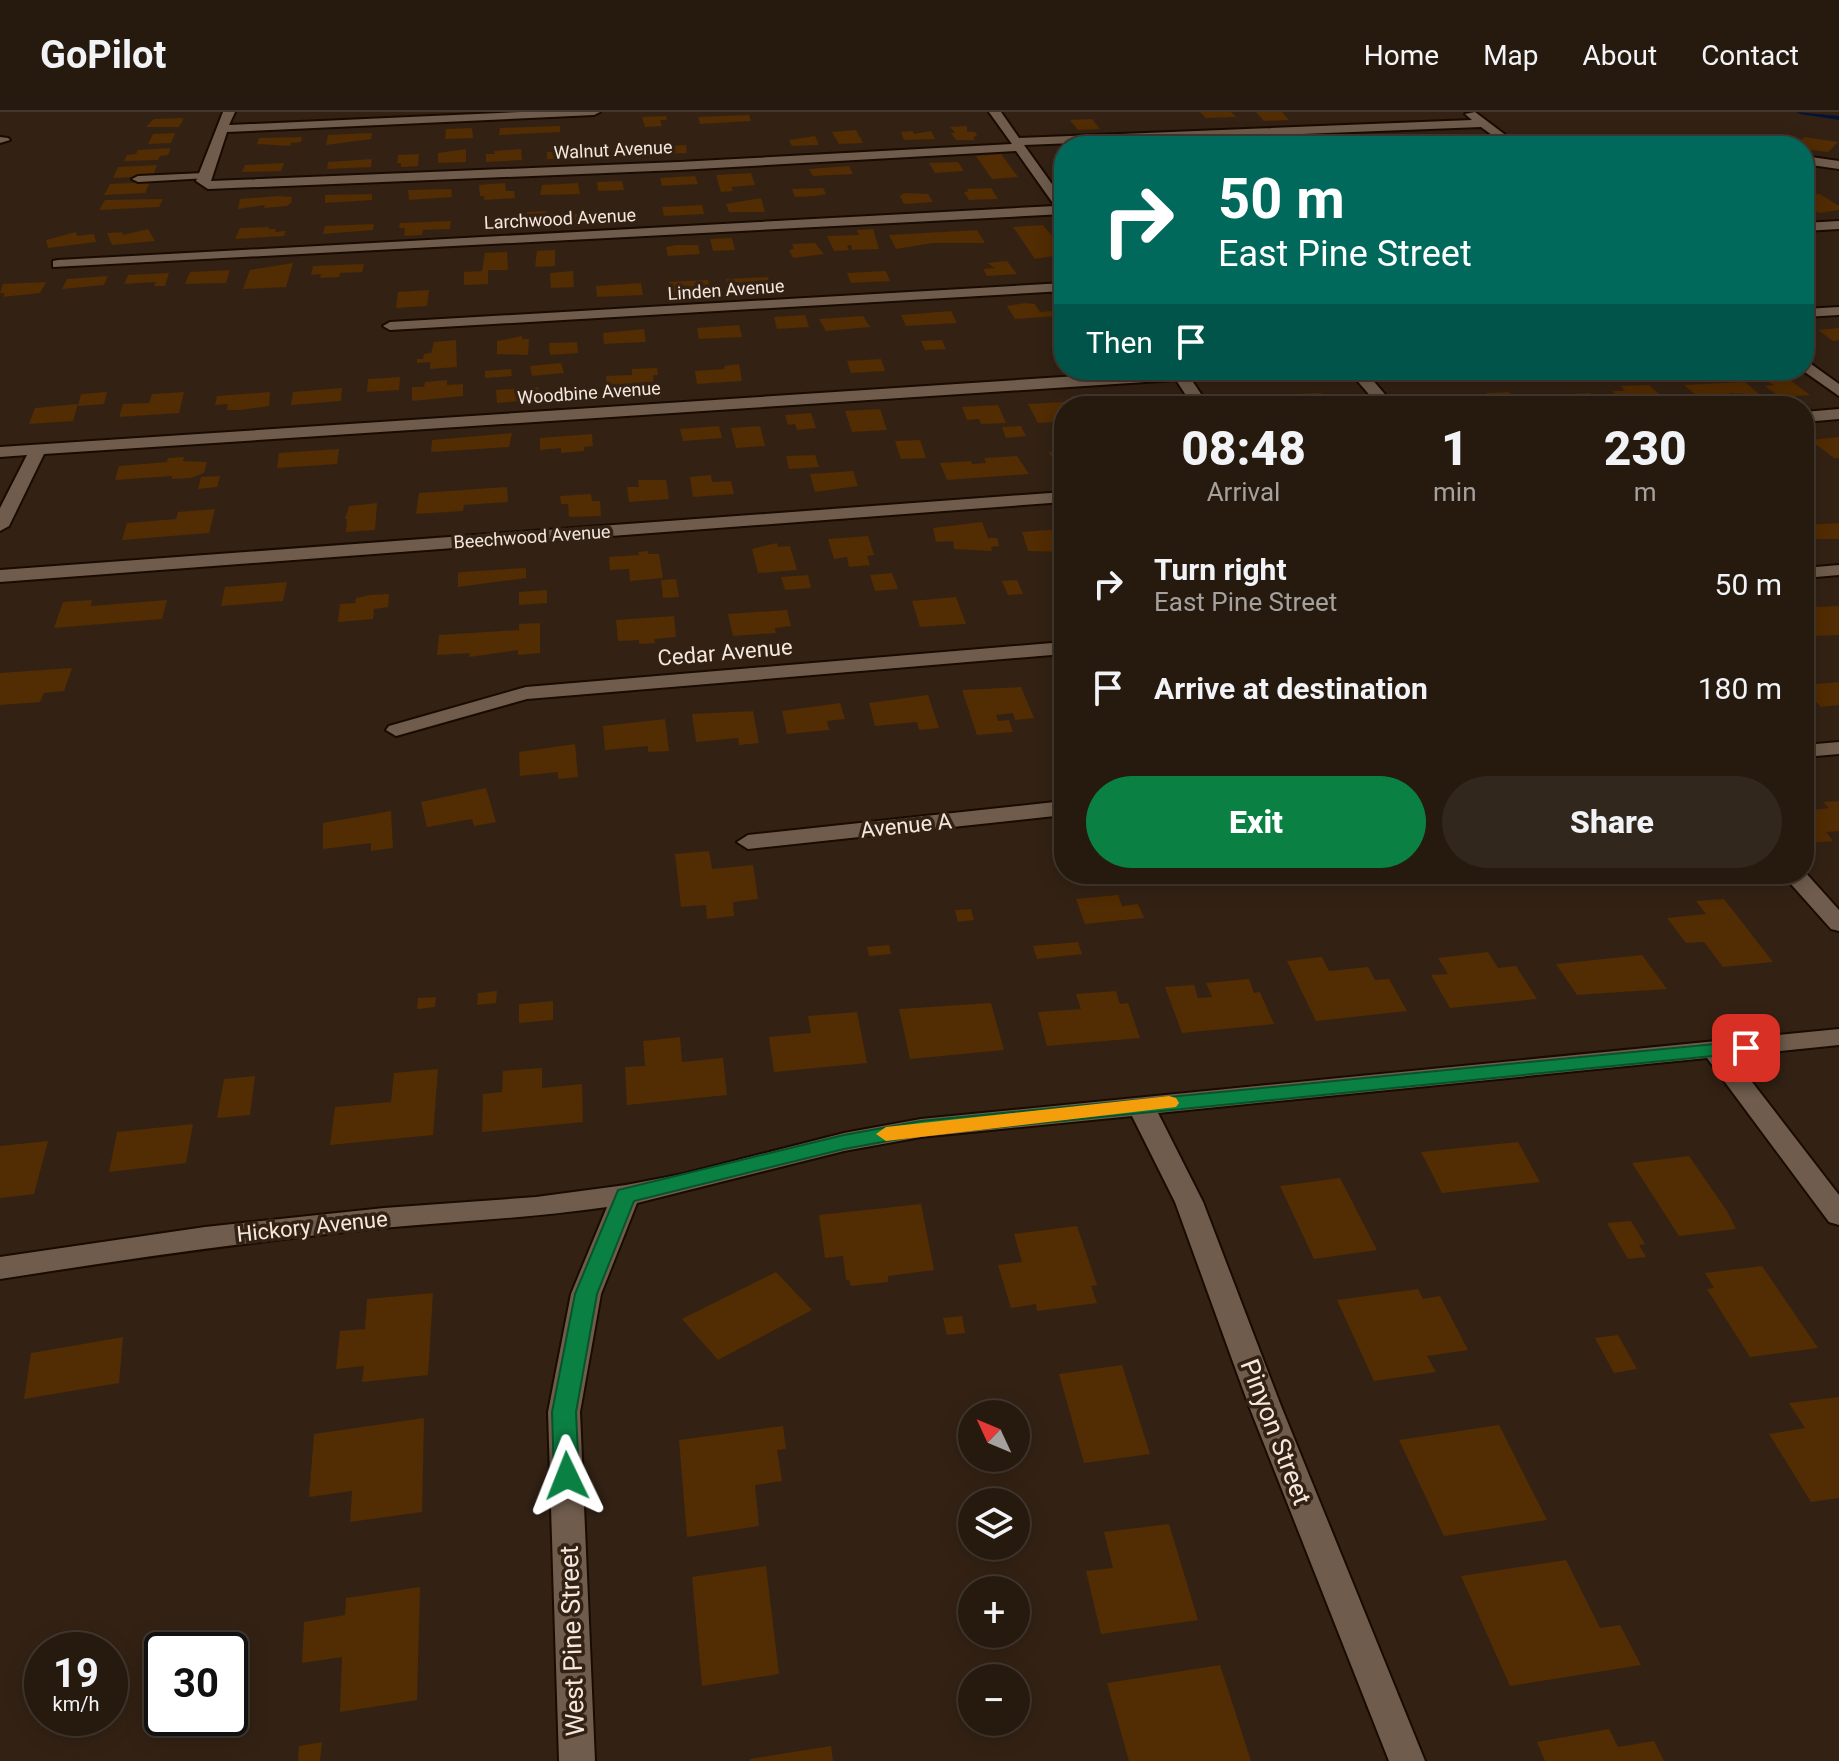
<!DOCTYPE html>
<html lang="en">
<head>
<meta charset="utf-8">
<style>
	:root { --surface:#261a0f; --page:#32271d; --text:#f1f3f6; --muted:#a4a19e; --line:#42382f; --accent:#0b8043 }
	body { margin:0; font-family:Roboto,sans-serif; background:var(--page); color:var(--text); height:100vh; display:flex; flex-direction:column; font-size:30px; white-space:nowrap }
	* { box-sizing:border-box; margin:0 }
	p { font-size:26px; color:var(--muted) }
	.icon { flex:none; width:44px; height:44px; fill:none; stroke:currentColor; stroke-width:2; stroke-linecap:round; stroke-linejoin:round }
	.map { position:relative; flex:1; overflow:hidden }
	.drawer { position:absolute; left:1054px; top:284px; width:760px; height:488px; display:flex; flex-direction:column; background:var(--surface); border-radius:32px; box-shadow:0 4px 20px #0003,0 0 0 2px var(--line) }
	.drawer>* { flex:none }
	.hud { position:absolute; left:1054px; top:24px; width:760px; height:244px; border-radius:32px; box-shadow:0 4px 20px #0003,0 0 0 2px var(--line); background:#00695c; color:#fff; overflow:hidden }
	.needle { width:52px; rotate:314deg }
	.fabs { position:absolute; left:958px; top:1288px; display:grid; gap:16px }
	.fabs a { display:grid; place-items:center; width:72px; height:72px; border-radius:50%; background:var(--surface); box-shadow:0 4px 20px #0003,0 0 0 2px var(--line); font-size:40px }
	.speed { position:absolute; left:24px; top:1520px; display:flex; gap:16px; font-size:40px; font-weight:700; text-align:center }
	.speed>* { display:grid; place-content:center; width:104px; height:104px; border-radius:50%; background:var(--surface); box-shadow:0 4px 20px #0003,0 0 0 2px var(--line); line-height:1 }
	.speed small { font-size:20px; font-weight:400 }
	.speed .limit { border:4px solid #111; border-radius:12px; background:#fff; color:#111 }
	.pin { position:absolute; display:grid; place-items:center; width:68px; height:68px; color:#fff; margin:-34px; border-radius:16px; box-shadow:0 4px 12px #0006 }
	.me { position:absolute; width:88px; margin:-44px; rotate:358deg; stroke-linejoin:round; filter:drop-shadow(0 0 6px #0008) }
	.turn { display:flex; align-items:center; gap:28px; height:168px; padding:0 32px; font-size:36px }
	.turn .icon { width:104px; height:104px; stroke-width:2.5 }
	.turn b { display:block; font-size:56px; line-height:68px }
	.then { display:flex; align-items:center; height:76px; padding:0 32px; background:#0003; gap:16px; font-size:30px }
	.eta { display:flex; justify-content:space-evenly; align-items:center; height:136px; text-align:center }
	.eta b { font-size:48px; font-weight:800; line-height:56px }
	.action { display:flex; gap:16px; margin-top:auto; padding:16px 32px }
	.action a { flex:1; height:92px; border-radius:48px; background:var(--accent); color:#fff; font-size:32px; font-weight:800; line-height:92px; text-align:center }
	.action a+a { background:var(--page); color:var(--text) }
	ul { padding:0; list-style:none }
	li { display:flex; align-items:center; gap:24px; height:104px; padding:0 32px }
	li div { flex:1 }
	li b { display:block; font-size:30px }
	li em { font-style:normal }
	header { display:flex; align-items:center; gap:48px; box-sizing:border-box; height:112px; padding:0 40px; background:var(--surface); border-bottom:2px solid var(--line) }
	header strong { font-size:38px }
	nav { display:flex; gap:44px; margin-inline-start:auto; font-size:28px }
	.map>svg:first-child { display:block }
</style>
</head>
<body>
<header>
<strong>GoPilot</strong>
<nav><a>Home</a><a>Map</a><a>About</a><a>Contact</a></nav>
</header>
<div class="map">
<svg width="1839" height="1649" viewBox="0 0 1839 1649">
	<rect width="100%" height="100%" fill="#332214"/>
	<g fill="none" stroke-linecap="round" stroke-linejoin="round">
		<path fill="#031337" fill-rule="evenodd" d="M1797,0L1839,4V8L1800,2Z"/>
	</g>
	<path fill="#522c02" d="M1200,0H1231L1236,5L1206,6Z
		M1256,0H1282L1289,8L1264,9Z
		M749,3L751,9L700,12L698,5Z
		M666,4L667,8H660L662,14L645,15L642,5Z
		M184,6L179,15H146L154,7Z
		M1092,7L1100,17L1078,18L1070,8Z
		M560,14V20L499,23L500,16Z
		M967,14V20H975L977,24L973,25L975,28H956L951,21H955L950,15Z
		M472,16L473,26L445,27L446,17Z
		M856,18L863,31L839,32L832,20Z
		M913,19L914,22L931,19L935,27L904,28L901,20Z
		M175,21L171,31L148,32L153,22Z
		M372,21L371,27L326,33L328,23Z
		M1573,23L1580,28L1571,29L1579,34H1552L1539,24Z
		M815,24L819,33L792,34L789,28Z
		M302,25L301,30L291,31L290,34L257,32L259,26Z
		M1804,25L1838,30L1828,40L1804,37V34L1771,33V26L1801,29Z
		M1744,26L1756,34H1729L1718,28Z
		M1700,29L1709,34H1668L1663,30Z
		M686,33L687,41L622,43V36Z
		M171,36L168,43L160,44L158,48L124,49L127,43L136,42L138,38Z
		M466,37V50L438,51V41Z
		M521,37L522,48L486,50V42H495L494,39Z
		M582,38L583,47H547V40Z
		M419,42L418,54L401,55V51H397L398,43Z
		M1001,42L1018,65L992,67L976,44Z
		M372,47L371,55L327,57L328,50Z
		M958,50L964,59L935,61L929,51Z
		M284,51L281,59L242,60L245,53Z
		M157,53L153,64L113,66L118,55Z
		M849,54L853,62L813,64L809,57Z
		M751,61L755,73L731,75L733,79L721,80L716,63Z
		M695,64L698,72L662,74L660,66Z
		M622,69L624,78L598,79L597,70Z
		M150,70L145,81L104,83L110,72Z
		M505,71L506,79H514L515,86L484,88V84H480L479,73Z
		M578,71L580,82L540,83L542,73Z
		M823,76L826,82L815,84L795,85L792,77Z
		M991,76L998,87L969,88L964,80H968L967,77Z
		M451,77L452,85L409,88L408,78Z
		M904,81L928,82L933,90L904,92L900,84Z
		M372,82V88L325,91V83Z
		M1820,82L1839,94V98L1819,101L1804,92V83Z
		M278,84L292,85L291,91L287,94L264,96L265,93L238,97L240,87Z
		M761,86L765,100H729L726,92Z
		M163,87L159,95L99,98L105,88Z
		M702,93L704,102L664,104L662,95Z
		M546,99L547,102H554L555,111L527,112V100Z
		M573,102H589V105L627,103L628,110L573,113Z
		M451,109L450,117L423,118L422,123L404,124L405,116H399L400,111Z
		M374,112L373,118L323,122L325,114Z
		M1043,113L1059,132L1064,142L1035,147L1013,115Z
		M269,115L268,117H276L275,120L286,119L284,124L235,127L240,116Z
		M148,117L155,129L112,133L107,121L122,120L123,123Z
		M873,117L879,137L852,138L851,133H847L849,138L834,139L827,124L859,123L857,118Z
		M977,118L985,131H933L896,137L889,123Z
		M76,120L77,124L94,122L96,130L48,136L46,128Z
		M732,126L735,138L713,139L710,127Z
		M815,131L824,142L793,146L789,138L794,137L792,132Z
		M676,133H698L700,142L668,144L666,135Z
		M555,138V154L535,155L537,139Z
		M507,140L508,158H488V172L464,173V160L482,159L485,141Z
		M1007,149L1017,162L987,164L983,157L995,156L987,151Z
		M293,151L286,175L243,177L250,158Z
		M364,152L362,160L340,161L339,165L320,166L321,162L311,163L313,154Z
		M230,158L226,171L185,172L190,160Z
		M573,159L574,175L551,176L550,161Z
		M886,159L890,169L851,171L847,161Z
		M169,161L165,174H154L156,170L124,172L128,163Z
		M108,164L104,173L62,177L67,167Z
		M768,165L770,175L728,177L726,167Z
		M708,168L710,178L670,181L669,170Z
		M46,170L40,181L3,185L5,181H0L3,172Z
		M641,171L643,183L597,185L596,174Z
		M429,178L427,194L396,196L398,180Z
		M1026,191L1035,192L1040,200L1052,199L1056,204L1015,207L1007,194Z
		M951,199L957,211L906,214L901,203Z
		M805,203L809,215L777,217L774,205Z
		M863,204L870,215L826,219L819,207Z
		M739,213L742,225L699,227L697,216Z
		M1839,216V228L1833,229L1818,218Z
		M644,217L646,230L604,232L603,221Z
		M522,224V227H529L528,243L497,242V229Z
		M456,228L457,255L430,257V250L417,251V247H423L424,242L431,241L434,230Z
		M942,228L946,237L925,238L921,229Z
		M577,230L578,241L550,243L549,231Z
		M881,247L885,259L851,261L847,249Z
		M561,251L564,261L532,264L530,254Z
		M739,252L742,269L697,272L695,259L725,257L724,254Z
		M657,256L658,263H653L654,274L607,277L606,264L632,263V257Z
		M511,257L512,264L485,266V259Z
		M1324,258L1330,265L1293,267L1289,262L1279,263L1275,259Z
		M400,265L399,278L367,280L368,267Z
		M1789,267L1810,283L1780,285L1765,274L1774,273L1769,270H1776L1774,268Z
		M447,268V273L463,272V284L412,289V275H424L425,270Z
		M1745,270L1760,283L1729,281L1735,285L1700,287L1684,273Z
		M1649,273L1667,289L1625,291L1612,279H1625L1621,274Z
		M538,275L540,287L497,291L496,278Z
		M342,276L341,289L291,293L293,280Z
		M107,280L104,292L78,294L81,282Z
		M184,280L179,301L119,305L123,292L149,291L152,282Z
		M270,280L269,294L241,298H227L228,292L215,293L217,284Z
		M1509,280L1514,285H1525L1534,294H1498L1486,281Z
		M1321,281L1329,291L1277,294L1269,283Z
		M1590,281L1594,286H1585L1593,294H1561L1550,283Z
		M1466,283L1475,293L1438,294L1434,289L1448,288L1444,284Z
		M1149,285L1151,288H1158L1162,294H1121L1117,287Z
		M1064,290V309L1038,311L1028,292Z
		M78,292L73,309L29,312L35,296Z
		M998,293L1006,311L981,312L979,307L967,308L962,295Z
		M880,297L887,318L852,320L845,299Z
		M811,301L816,316L797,318L795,312L788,313L785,303Z
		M719,314L722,326L683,329L680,317Z
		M760,314L765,334L736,336L731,316Z
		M1021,314L1026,324L1006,326L1002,315Z
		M512,321L509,335L431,340L432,328Z
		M592,322L593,334L584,335V339L561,341V336L540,338V326Z
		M1839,325V346H1834L1810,328Z
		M920,328L926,346L901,347L895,329Z
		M339,337L337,352L277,356L279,341Z
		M1064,339V359H1059L1049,340Z
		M815,343L819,355L789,357L786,344Z
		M1017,344L1029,362L947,368L940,351L971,349L972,352L986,351L984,346Z
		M184,345L183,349L207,350L204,361L191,366L172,367V364L115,368L119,354L167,350L168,346Z
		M853,359L858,374L815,380L810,362Z
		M711,363L712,370L731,369L734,382L693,385L690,365Z
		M220,364L217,375L198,377L201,365Z
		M638,368H666L669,387L629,390L627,375H639Z
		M507,375L508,390L464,393L463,399L416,402L419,381Z
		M591,382L592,389H600L601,404L569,405L568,392H561L560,384Z
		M377,391L375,418L346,420L347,407H345L349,394Z
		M215,397L209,421L122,428L127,411L176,407L178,400Z
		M982,410L988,426H997L999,434L991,435L992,439L954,437L953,429L936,430L933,416Z
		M1839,411V427H1804V413Z
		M1061,417L1064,418V440L1028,439L1022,420Z
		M868,424L874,443L867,444L870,453L849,455L847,445L834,447L828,427Z
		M777,431L778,435L790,434L797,458L758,461L752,437Z
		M648,439V442H659L663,466L630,469L629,457L610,458L609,445L639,443L638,440Z
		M526,456V466L458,475V461L461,460Z
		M892,461L898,477L875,479L870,463Z
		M808,463L811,476L785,478L781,465Z
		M676,467L679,485L663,486L661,468Z
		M1017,468L1023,482L1008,483L1002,469Z
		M287,470L283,489L221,494L225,475Z
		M547,478V491L519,493V480Z
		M389,482L388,495L374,497L373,507L338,510L340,492L355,491L356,486L370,483Z
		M956,485L966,512L920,515L912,489Z
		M1804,486L1818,495L1839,494V523L1813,524L1804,515Z
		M92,488L91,494L167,488L162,507L54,516L63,490Z
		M787,498L791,514L775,516L776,521L733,524L728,502Z
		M674,504L676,525L654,527L655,531L639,532V528L618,529L616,508Z
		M540,511V541L518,543V538L469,545L470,541L437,543L439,523L519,518V512Z
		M72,556L64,579L44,581L40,590L0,593V561Z
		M1839,570V593L1821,595L1804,577V573Z
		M1021,575L1034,606L1015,608L1013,601L996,603L998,609L1009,608L1013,620L977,623L962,578Z
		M928,583L939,616L919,618L917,610L875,614L869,591Z
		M840,591L845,607L827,609L829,618L787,622L782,599Z
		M753,599L759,631L739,633L738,626L696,630L692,602Z
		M665,607L669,639L648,640V634L605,638L603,614Z
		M575,632L578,665L558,667V660L520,664L519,640Z
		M486,676L496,710L474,714L472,707L427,715L421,690Z
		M1839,689V719L1826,720L1833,729L1808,731L1804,727V699L1829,696L1823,690Z
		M391,699L393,736L371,739V731L323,737V711Z
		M709,739L712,757L753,753L758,787L733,790L734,804L707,807L706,793L681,795L675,742Z
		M1101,762H1191L1193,765L1105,773Z
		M1118,783L1122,794L1138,792L1144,806L1085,812L1076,787Z
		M1724,787L1773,850L1723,855L1704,830L1686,831L1667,806L1706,802L1696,789Z
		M971,797L974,808L958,810L955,798Z
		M1078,830L1082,842L1037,847L1033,834Z
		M889,833L891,842L869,844L867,835Z
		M1488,840L1498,856L1516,854L1537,887L1450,896L1431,863L1448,862L1438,846Z
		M1642,843L1667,877L1577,883L1556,852Z
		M1322,845L1329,859L1368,855L1375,868L1389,867L1407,899L1316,909L1287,849Z
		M1249,867L1254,881L1260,880L1274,912L1182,921L1165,875L1194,873L1198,886L1212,885L1206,871Z
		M497,879L496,891L477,893L478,881Z
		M1116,879L1120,892L1128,891L1140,926L1047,934L1038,900L1081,897L1076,882Z
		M436,885L435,895L417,897L418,886Z
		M553,889V908L519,911V892Z
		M991,891L1004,938L910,947L899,897Z
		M857,900L867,951L774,960L769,925L811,921L808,904Z
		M680,925L682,950L723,946L727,983L627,993L625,955L645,954L643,929Z
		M542,956V976L582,972L583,1010L482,1020L483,982L502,980L503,959Z
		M438,957L433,1023L330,1033L335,995L391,990L394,961Z
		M255,964L250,1003L217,1006L224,967Z
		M193,1012L186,1051L109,1060L117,1020Z
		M48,1029L34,1082L0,1086V1034Z
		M1518,1030L1540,1070L1442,1081L1421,1040Z
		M1689,1044L1727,1099L1736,1117L1679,1124L1632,1051Z
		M1340,1066L1377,1138L1314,1147L1280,1074Z
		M921,1092L934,1158L888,1164V1170L851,1174L849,1168H846L843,1144L825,1146L819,1103Z
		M1631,1109L1645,1132L1639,1133L1646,1145L1628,1147L1607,1111Z
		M1077,1114L1097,1173L1091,1174L1097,1191L1037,1199L1036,1192L1011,1196L998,1153L1022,1150L1014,1122Z
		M1762,1154L1818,1236L1750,1245L1707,1177L1714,1176L1705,1161Z
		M776,1160L812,1198L718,1248L682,1207Z
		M1418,1177L1423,1187L1440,1184L1468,1238L1427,1244L1436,1260L1374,1269L1337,1188Z
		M433,1181L428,1263L362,1270L364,1254L336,1257L340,1219L365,1217L367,1187Z
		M962,1204L965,1221L947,1223L943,1206Z
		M1618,1223L1637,1257L1614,1261L1595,1226Z
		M123,1225L119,1271L24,1287L31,1241Z
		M1122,1253L1150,1342L1084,1351L1059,1262Z
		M1839,1285V1386L1811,1390L1769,1322L1805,1316L1789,1291Z
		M424,1306L422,1400L350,1410L352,1379L309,1385L314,1322Z
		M1499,1313L1547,1408L1444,1424L1399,1328Z
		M783,1314L786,1337L777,1338L782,1369L755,1373L759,1414L687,1425L679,1328Z
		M1169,1412L1198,1508L1101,1522L1086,1459L1113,1456L1104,1420Z
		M1566,1448L1600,1516L1620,1513L1641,1553L1510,1574L1461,1464Z
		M766,1454L779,1562L702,1574L692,1465Z
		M420,1475L417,1588L340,1600L342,1545L302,1551L304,1510L345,1503L346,1486Z
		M1220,1553L1251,1649H1129L1107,1571Z
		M1609,1617L1618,1635L1654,1629L1664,1649H1545L1537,1630Z
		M322,1630L320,1649H298L299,1634Z
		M831,1634L833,1649H750V1647Z"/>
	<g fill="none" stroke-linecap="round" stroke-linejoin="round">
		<defs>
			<path id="lane" d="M204,61L208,62V66L138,70L132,67L138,64Z"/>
			<path id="street" d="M223,0H235L229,13L521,0H600L594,3L227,20L211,69L679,50L1012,32L989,0H1001L1019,26L1472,8L1465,2L1475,0L1520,34H1507L1481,15L1024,33L1064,89V102L53,155V149L58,148L1055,94L1016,39L679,58L208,77L196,69Z
				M0,25L8,26L10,28L0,31Z
				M1804,44L1839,49V57L1804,52Z
				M1839,109V117L1804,119V111Z
				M1064,171V179L390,218L383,214L390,210Z
				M1839,195V203L1804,205V197Z
				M1804,247L1839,272V284L1802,258Z
				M1169,258H1185L1209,294H1193L1176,268L44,342L9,414L0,419V396L27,343L0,345V335Z
				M1348,258H1364L1395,294H1379Z
				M1839,297V307L1804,310V300Z
				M1064,380V390L0,470V458Z
				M1839,453V463L1804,466V456Z
				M1064,530V542L527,587L396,624L386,618L389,614L526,575Z
				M1839,630V642L1804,645V633Z
				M1064,689V703L748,737L737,730L748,723Z
				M1804,759L1839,798V819L1831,817L1782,762H1804Z
				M1839,917V933L1732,944L1839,1083V1113L1829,1110L1707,946L1158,1001L1203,1090L1281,1294L1425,1649H1389L1249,1294L1175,1090L1132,1004L921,1025L844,1039L637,1091L601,1182L580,1300L595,1649H559L548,1300L571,1182L607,1095C532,1106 457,1109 382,1116C254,1129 127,1147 0,1167V1145L205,1115L384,1096L536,1085L626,1073L683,1062L844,1021L921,1007Z"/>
		</defs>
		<use href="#lane" stroke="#1a0b01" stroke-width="4"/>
		<use href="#street" stroke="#1a0b01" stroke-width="4"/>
		<use href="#lane" fill="#6f5c4c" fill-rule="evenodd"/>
		<use href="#street" fill="#6f5c4c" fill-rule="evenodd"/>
	</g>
	<path fill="#0b8043" stroke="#07532c" stroke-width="2" d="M1746,929L1753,931L1756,936L1753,940L921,1023L844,1037L634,1089L597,1182L576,1300L579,1364L575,1371L567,1374L558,1371L554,1364L552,1300L575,1182L618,1078L844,1023L921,1009Z"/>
	<path fill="#f59e0b" d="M1169,984L1176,986L1179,991L1176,995L886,1029L876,1022L886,1015Z"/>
	<g text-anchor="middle" stroke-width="7" stroke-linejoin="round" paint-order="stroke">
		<g font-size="18" fill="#f3e7de" stroke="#332214">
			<text transform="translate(613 38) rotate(-3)" y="6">Walnut Avenue</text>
			<text transform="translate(560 107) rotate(-3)" y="6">Larchwood Avenue</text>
			<text transform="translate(726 178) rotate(-4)" y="6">Linden Avenue</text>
			<text transform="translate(589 281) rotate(-4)" y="6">Woodbine Avenue</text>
			<text transform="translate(532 425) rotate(-4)" y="6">Beechwood Avenue</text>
		</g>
		<g font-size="22" fill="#f3e7de" stroke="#332214">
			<text transform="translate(725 540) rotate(-5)" y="8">Cedar Avenue</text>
			<text transform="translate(906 713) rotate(-6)" y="8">Avenue A</text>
			<text transform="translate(312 1114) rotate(-6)" y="8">Hickory Avenue</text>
		</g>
		<g font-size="26" fill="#f3e7de" stroke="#332214">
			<text transform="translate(1276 1320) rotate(69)" y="9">Pinyon Street</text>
			<text transform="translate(572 1529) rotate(-92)" y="9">West Pine Street</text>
		</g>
	</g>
</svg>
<div class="fabs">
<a><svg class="needle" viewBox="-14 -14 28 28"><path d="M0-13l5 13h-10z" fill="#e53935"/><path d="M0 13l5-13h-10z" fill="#a4a19e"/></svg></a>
<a><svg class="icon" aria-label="layers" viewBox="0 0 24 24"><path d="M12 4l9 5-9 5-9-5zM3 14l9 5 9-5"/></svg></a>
<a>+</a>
<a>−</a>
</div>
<div class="speed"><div>19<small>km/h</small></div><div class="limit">30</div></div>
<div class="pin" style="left:1746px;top:936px;background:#d93025"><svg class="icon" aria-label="arrive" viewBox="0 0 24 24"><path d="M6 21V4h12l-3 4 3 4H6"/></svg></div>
<svg class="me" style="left:567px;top:1364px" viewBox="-20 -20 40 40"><path d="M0-17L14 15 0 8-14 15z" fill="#0b8043" stroke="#fff" stroke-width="4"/></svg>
<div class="hud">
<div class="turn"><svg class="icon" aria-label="right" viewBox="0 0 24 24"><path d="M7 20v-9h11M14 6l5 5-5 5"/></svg><div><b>50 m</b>East Pine Street</div></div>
<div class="then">Then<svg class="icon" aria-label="arrive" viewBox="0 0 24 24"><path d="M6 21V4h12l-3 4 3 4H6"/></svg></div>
</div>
<section class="drawer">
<div class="eta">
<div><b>08:48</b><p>Arrival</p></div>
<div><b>1</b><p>min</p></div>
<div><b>230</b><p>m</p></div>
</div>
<ul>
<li><svg class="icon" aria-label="right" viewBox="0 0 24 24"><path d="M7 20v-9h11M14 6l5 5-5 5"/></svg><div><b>Turn right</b><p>East Pine Street</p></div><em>50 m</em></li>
<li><svg class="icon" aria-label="arrive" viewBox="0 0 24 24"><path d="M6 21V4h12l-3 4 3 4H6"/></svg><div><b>Arrive at destination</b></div><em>180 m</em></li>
</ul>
<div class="action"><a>Exit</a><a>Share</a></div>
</section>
</div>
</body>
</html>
